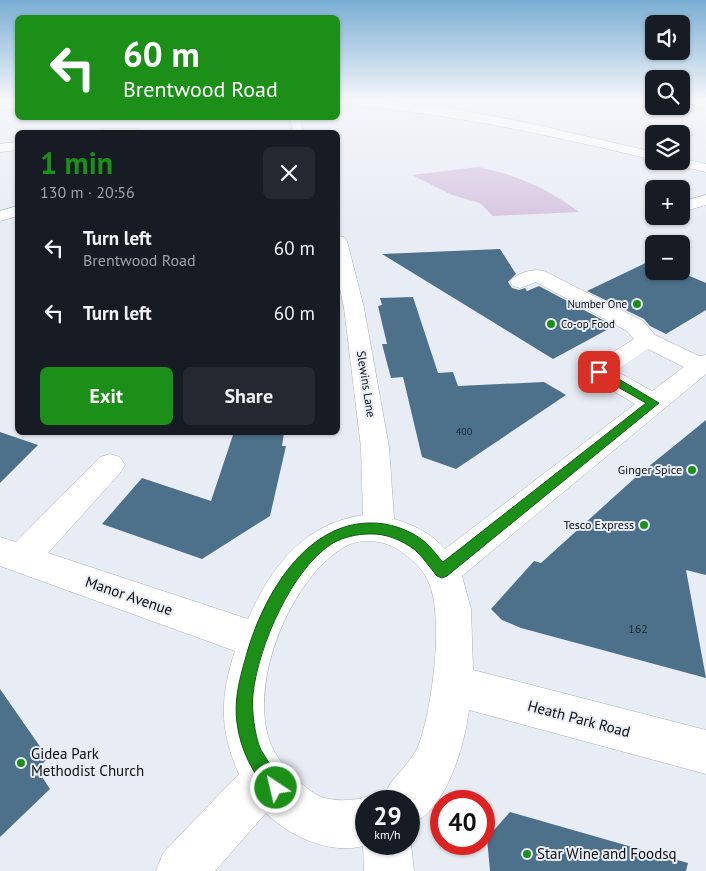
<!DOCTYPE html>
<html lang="en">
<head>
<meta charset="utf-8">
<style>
	:root { --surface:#171b24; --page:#242831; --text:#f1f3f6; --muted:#9ea1a6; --accent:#1c8f19 }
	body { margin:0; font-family:"PT Sans",sans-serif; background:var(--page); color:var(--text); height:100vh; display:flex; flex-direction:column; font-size:19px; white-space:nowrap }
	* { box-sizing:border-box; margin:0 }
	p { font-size:16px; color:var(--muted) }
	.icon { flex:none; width:28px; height:28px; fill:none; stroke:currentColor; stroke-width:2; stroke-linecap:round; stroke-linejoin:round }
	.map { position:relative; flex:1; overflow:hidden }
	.panel { position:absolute; left:15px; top:130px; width:325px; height:305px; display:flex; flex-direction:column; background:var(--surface); border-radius:8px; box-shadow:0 1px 4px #0004 }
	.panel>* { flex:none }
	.hud { position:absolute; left:15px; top:15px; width:325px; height:105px; border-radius:8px; box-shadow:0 1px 4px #0004; background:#1c8f19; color:#fff; overflow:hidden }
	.controls { position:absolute; left:645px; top:15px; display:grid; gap:10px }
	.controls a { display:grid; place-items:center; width:45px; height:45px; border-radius:8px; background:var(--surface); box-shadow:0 1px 4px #0004; font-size:25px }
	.speed { position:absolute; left:355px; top:790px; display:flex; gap:10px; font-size:25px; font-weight:700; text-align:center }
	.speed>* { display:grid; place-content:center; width:65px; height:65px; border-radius:50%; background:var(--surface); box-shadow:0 1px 4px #0004; line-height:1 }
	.speed small { font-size:12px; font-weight:400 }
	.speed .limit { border:8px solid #d22; background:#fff; color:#111 }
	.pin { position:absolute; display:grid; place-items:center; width:42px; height:42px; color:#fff; margin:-21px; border-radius:10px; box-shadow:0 2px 8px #0006 }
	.me { position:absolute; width:55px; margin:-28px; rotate:325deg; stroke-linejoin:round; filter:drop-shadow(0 0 4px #0008) }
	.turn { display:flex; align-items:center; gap:18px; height:105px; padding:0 25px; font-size:22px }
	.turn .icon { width:65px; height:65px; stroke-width:2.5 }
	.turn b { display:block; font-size:35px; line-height:42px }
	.round { display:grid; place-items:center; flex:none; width:52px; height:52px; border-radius:8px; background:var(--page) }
	.overview { display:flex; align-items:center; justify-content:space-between; height:85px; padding:0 25px }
	h1 { font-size:30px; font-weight:700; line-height:38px; color:var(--accent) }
	.action { display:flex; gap:10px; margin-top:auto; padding:10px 25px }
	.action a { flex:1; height:58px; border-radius:8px; background:var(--accent); color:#fff; font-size:20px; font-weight:700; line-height:58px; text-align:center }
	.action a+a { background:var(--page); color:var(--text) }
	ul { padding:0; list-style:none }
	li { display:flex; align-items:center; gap:15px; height:65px; padding:0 25px }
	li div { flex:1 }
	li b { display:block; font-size:19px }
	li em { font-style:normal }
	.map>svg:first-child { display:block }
</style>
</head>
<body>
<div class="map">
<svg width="706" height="871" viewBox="0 0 706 871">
	<rect width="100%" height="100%" fill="#e8ecf4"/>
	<path fill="#d8c5e1" d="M478,167C515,174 549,189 579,212L493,216L480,203L452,195L412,175Z"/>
	<path fill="#4d718b" d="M500,249L516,274L508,282L512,288L519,290L525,288L527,291L539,286L614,326L553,359L382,254Z
		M654,259V271H678L706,283V310L666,334L650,326L644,319L587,291Z
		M413,297L438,373L453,372L458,386L544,382L566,395L456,469L422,457L403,377L391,378L382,344H387L378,306L382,305L380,298Z
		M706,420V575L686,570L706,678L521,628L502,620L491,609L534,561L541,563L637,476Z
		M0,432L38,445L0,483Z
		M234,432H284L282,446H286L270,516L202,559L102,524L142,478L211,501Z
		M0,689L48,758L37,769L50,789L0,837Z
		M510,812L688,863L686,871H490L487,838Z"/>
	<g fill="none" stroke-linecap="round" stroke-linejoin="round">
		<defs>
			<path id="minor" d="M338,99C444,99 551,129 654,152V160C549,135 445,112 338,104Z
				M681,99L706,102V108L681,103Z
				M18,102V108L0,110V104Z
				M290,118H300L303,132H293Z
				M105,129H137L143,132H99Z
				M18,142V150L0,152V144Z
				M681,158L706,164V172L671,164L670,161H681Z
				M706,195V205L681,212V202Z
				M18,206V216L0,221V211Z
				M338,236L344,237L347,241L364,308L389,447L394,519C414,525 431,533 445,549L635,404L590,377L587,372L590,367L634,339L627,331L536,282L520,288L513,286L510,282C516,273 533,268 544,271L643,321L655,335L699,356L706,355V374L462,576L471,609L473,670L706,730V774L469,710C465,743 450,795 423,817C419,820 413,821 409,823V801H383C385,795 387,789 390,784C400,770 413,760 419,744C432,709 445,615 428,581C422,567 409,557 397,549C383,540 361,538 346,546C291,577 248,682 270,742C277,762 299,784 317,795C328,801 346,801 358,799C361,799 363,797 365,797C369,797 373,800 376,801H366V844H409V837L411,844L414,871H364L363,846C330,855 289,836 266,813L215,871H156L163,853L239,774C219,730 220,697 235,651L0,566V537L16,542L100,457L110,454L120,457L125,465L120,473L48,553L248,619C271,567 303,524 363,515L361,447L344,308L338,279ZM648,349L684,367L652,391L616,371Z"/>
		</defs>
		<use href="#minor" stroke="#acb0b8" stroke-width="1"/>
		<use href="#minor" fill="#fff" fill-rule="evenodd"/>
	</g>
	<linearGradient id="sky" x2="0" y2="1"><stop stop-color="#79aed3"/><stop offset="0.45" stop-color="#f5f6fa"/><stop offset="1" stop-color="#f5f6fa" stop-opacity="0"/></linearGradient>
	<rect width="706" height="221" fill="url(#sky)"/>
	<path fill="#1c8f19" stroke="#125d10" d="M595,369H602L659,403L447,576L442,578L437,576C430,568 423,557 415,550C402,540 385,533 369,534C357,534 344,537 333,543C292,568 258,647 253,694C251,708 255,738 261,750C268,763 279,774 285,788L282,795L276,798L269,795C253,771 241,753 237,723C234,701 239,681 245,660C260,602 302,524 369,523C388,522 411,530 425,542C432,548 437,556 443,562L646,403L595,374Z"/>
	<g fill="#1c8f19" stroke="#e8ecf4" stroke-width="2">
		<circle cx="637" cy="304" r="5"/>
		<circle cx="551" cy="324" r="5"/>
		<circle cx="692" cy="470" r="5"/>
		<circle cx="644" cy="525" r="5"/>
		<circle cx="21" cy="763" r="5"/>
		<circle cx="527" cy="854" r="5"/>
	</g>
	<g text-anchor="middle" stroke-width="4" stroke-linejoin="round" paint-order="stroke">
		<g font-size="10" fill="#1c262e">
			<text x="464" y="435">400</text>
		</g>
		<g font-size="11" fill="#0b0d0f" stroke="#e8ecf4" text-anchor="end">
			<text x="627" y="308">Number One</text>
			<text x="561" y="328" text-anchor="start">Co-op Food</text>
		</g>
		<g font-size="12" fill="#0b0d0f" stroke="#e8ecf4">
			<text transform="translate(366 384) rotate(81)" y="4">Slewins Lane</text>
		</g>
		<g font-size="12" fill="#0b0d0f" stroke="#e8ecf4" text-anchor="end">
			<text x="682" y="474">Ginger Spice</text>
			<text x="634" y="529">Tesco Express</text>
		</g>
		<g font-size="12" fill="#1c262e">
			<text x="638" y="633">162</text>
		</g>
		<g font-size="15" fill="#0b0d0f" stroke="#e8ecf4">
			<text transform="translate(129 596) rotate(19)" y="5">Manor Avenue</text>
			<text transform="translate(579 719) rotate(15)" y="5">Heath Park Road</text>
		</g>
		<g font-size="15" fill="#0b0d0f" stroke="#e8ecf4" text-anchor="start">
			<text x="31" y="759">Gidea Park<tspan x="31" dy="17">Methodist Church</tspan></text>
			<text x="537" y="859">Star Wine and Foodsq</text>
		</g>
	</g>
</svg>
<div class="controls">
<a><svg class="icon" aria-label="sound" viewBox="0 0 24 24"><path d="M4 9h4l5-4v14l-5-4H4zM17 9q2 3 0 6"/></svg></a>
<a><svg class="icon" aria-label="search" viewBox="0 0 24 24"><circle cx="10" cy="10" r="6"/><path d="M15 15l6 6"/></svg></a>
<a><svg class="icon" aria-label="layers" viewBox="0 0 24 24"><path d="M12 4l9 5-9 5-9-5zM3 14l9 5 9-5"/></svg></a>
<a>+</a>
<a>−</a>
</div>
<div class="speed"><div>29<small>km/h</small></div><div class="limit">40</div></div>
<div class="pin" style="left:599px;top:372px;background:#d93025"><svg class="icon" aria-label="arrive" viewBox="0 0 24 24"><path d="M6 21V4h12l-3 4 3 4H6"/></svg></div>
<svg class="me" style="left:276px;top:788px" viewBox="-20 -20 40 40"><circle r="17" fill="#1c8f19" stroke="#fff" stroke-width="3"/><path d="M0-11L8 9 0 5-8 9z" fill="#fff"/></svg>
<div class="hud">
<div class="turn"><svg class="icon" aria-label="left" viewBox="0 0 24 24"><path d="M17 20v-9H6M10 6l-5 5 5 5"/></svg><div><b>60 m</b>Brentwood Road</div></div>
</div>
<section class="panel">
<div class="overview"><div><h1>1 min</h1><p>130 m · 20:56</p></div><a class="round"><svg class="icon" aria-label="close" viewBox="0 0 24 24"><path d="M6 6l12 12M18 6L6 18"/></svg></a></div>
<ul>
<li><svg class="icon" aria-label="left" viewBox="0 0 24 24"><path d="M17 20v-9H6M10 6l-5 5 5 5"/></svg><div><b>Turn left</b><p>Brentwood Road</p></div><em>60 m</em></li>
<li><svg class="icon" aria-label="left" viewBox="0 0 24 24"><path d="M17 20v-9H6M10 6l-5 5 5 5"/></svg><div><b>Turn left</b></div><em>60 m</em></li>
</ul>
<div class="action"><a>Exit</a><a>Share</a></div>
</section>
</div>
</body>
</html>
